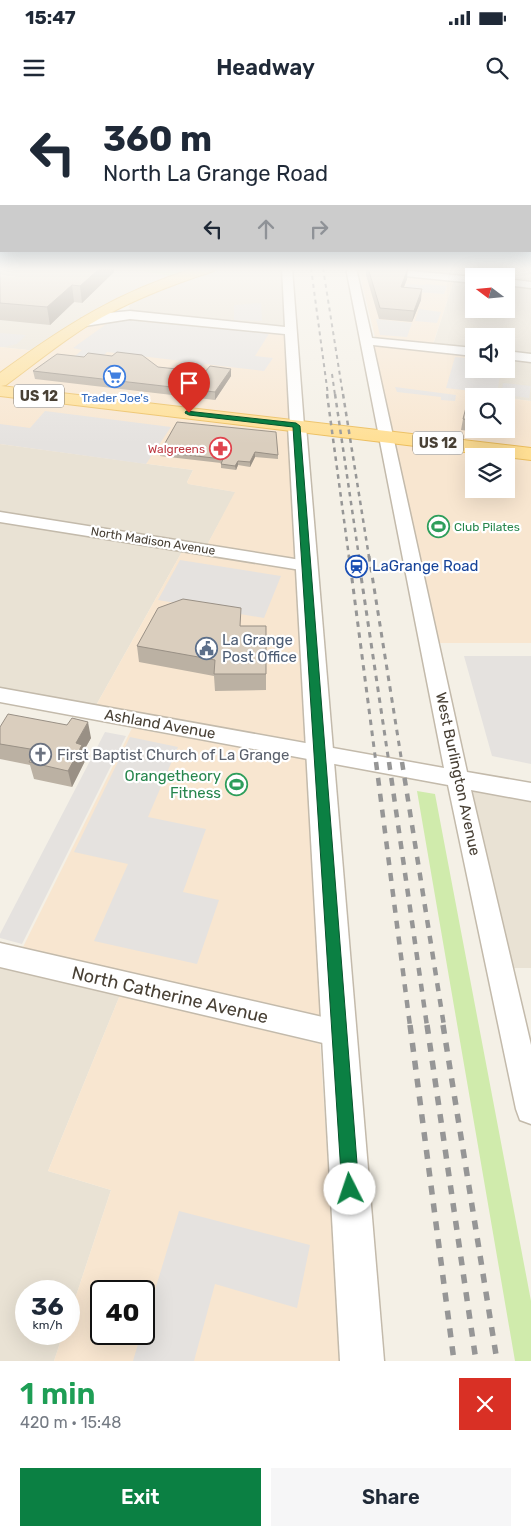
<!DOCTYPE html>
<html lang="en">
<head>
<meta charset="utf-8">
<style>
	:root { --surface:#fff; --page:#f6f6f7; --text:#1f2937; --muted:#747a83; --accent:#0b8043 }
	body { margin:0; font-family:Rubik,sans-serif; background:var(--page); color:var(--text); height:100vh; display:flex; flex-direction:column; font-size:19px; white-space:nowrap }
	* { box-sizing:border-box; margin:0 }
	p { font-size:16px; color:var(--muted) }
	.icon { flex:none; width:28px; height:28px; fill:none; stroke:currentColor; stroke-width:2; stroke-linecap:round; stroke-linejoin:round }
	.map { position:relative; height:1261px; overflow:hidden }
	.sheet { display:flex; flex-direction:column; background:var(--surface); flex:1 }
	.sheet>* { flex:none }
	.top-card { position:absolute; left:0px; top:0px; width:531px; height:152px; box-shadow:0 5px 20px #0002; background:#fff; color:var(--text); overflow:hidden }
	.needle { width:32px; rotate:286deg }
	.tools { position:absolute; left:465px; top:168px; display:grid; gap:10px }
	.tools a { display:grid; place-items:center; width:50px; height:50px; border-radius:0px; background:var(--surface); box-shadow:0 5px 20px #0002; font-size:25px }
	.speed { position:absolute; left:15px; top:1180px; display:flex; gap:10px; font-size:25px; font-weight:700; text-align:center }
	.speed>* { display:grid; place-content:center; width:65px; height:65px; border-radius:50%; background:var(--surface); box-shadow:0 5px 20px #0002; line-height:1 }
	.speed small { font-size:12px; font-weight:400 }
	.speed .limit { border:2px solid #111; border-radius:8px; background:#fff; color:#111 }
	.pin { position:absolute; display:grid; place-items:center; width:42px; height:42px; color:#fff; margin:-51px -21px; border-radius:50% 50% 50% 0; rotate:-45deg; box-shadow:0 0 5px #0007 }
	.pin .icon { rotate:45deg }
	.me { position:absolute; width:55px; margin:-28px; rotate:356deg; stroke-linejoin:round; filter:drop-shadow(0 0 4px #0008) }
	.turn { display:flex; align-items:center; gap:18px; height:105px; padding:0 20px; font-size:22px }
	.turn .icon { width:65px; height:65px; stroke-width:2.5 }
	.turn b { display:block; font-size:35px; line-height:42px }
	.lanes { display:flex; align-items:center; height:48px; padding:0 20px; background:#0003; justify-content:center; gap:25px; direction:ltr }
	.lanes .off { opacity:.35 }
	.round { display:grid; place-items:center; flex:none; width:52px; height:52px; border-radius:0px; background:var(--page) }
	.headline { display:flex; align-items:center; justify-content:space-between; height:85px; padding:0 20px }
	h1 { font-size:30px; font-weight:600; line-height:38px; color:#1e9e55 }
	.primary-button { display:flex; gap:10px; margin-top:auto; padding:10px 20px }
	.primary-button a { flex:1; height:58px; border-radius:0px; background:var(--accent); color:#fff; font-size:20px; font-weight:600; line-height:58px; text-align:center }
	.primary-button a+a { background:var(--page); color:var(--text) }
	.status { display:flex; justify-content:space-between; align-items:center; height:35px; padding:0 25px; background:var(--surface); direction:ltr }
	.status svg { height:14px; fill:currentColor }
	header { display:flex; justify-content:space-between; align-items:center; height:65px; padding:0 20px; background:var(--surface); font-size:22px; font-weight:600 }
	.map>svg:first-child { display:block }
</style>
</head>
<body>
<div class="status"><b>15:47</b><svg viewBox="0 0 49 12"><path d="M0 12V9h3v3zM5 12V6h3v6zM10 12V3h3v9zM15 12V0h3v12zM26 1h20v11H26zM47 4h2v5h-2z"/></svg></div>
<header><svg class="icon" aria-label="menu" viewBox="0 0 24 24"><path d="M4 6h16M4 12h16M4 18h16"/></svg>Headway<svg class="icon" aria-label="search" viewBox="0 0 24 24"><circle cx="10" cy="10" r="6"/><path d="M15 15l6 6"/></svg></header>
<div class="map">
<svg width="531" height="1261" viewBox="0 0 531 1261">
	<rect width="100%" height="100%" fill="#f4f0e6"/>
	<path fill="#e9e2d4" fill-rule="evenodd" d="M0,168H105L142,171L179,178L212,168H284L291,230L145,216L131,211L129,207L135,196L37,251L0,247Z
		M433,168H531V301L506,298V296L476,295L481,269H506V236H474V252L432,248L454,180L430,178ZM474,176H506V209H474Z
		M0,344L193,370L187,382L189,384L236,392L206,447L0,415Z
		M0,419L184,448L94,609L0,591Z
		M467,687L531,699V868H508Z
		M0,844L120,895L48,1071L111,1090L69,1217V1191H26V1234H63L54,1261H0Z"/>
	<path fill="#f8e6d0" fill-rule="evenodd" d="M358,168H433L430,177L454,180L432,247L405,244L406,240L375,237Z
		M109,217L290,231L294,324L0,289V285L74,231Z
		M370,242L474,252V269H481L476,295L474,296V329H506V298L531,301V352L392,335Z
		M0,247L37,251L0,278Z
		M0,292L293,327L296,461L206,447L235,392L188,384L187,382L193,370L0,344Z
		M392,340L531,357V543H436ZM474,356H506V389H474Z
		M184,448L302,467L313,647L94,609Z
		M132,628L309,660L327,918L22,849Z
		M120,895L320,944L341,1261H54L63,1234H69V1217L111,1090L48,1071ZM101,1191H144V1234H101Z"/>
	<path fill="#d0ebac" d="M105,168H207L176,177L142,171Z
		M417,691L435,694L531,1201V1261H515Z"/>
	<path fill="#e5e2df" d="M407,184L425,185L426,184L447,186L444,194L404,191Z
		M261,203L262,221L234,220V205Z
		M419,209L441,212L437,223L415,221Z
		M116,217L144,222L270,232L255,256L273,258L264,271L204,264L195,276L173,274L182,261L107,252L100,259L75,256L82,250L73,248Z
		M376,219L412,223L407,237L380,235Z
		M0,233L26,235L17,244L4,247H0Z
		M455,257L474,259V269H501L497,294L446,288Z
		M503,283L531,286L529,298L501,294Z
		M395,287L456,295L455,301L441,300V297L397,292Z
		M45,311L171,327L146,364L0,344V324L30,328Z
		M180,460L281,476L264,518L158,500Z
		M464,556H531V664L492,656Z
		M105,632L126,636L22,844L0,838V834Z
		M130,637L178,647L148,717L206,729L183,792L219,800L197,864L94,841L128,764L74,752Z
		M179,1111L310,1145L297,1208L215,1184L194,1261H133L141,1234H144V1226Z"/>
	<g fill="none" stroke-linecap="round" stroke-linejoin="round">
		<defs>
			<path id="minor" d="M282,168H292L304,326L302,329H292L290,326L285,234L130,219L85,226L79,222L81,219L108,213L130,211L285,227Z
				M346,168H356L372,238L474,248V256L373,245L467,672L531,683V701L471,690L531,945V1024L520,1020L516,1009L448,685L0,602V588L444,668Z
				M379,168L474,177V183L375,173L374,171L375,169Z
				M506,179L531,182V188L506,185Z
				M506,251L531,254V262L506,259Z
				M0,412L307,461L313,462L316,466L313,470L307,471L0,422Z
				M0,843L340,921L350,924L354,934L350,944L340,947L0,867Z"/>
			<path id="tertiary" d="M297,321L303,322L306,326L384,1261H340L288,326L291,322Z"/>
			<path id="primary" d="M196,168H216L214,171C170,185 127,202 87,226C59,244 33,265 6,285L1,286L531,348V360L0,296V273C64,226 119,191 196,168Z"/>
		</defs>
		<use href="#minor" stroke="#c3baab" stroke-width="3"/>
		<use href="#tertiary" stroke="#c3baab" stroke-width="3"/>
		<use href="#primary" stroke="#ecbe5d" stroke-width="2"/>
		<use href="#minor" fill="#fff" fill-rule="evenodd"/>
		<use href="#tertiary" fill="#fff" fill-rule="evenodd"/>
		<use href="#primary" fill="#ffdf94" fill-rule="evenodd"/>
		<path stroke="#969696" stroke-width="2" stroke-dasharray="4 4" stroke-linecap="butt" d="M311,168L328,295
			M323,168L343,295
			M332,274L335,295"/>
		<path stroke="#969696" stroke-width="2.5" stroke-dasharray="4.5 4.5" stroke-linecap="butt" d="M327,294L349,457
			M335,294L359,457
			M343,294L369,457"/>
		<path stroke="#969696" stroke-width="3" stroke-dasharray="5.5 5.5" stroke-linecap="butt" d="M349,456L376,663
			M358,456L389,663
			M369,456L402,663"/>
		<path stroke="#969696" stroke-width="4.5" stroke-dasharray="8 8" stroke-linecap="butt" d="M376,662L410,926
			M389,662L427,926
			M402,662L444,926"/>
		<path stroke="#969696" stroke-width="5.5" stroke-dasharray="9 9" stroke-linecap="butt" d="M410,925L454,1261
			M427,925L476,1261
			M443,925L497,1261"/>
	</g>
	<path fill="#bbb1a3" d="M0,168L114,172L82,203L74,202L50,225L0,220Z
		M366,168H402L407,179L404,187L421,200L412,222L379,219L366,175Z
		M158,267L205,272L231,269V276L215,300L35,279L33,271Z
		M474,296V329H495L494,334L461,330L463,319Z
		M177,322L278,355V359L255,357L250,367L238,365L236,370L221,368V363L160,356V352Z
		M241,526H266V590L215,591L214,576L139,562L137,546Z
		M67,625L91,638L83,652L85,661L72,687L34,679L30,665L0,659V627Z"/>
	<path fill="#999085" d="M100,168H114V172L82,203L80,186Z
		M408,168L407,179L400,197L401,187Z
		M72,185L74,202L50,225L47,207Z
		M422,189L421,200L412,222L414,211Z
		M231,269V276L215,300V292Z
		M255,352V357L250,367V362Z
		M238,361V365L236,370L235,366Z
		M88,622L91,638L83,652L85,661L72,687L68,671L76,643Z"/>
	<path fill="#dacebe" stroke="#999085" d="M0,168H100L80,186L72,185L47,207L0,203Z
		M368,168H408L401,187L422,189L414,211L380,208Z
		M117,252L142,255L158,267L205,272L210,266L231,269L215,292L33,271L57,254L84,257L88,253L112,256Z
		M470,292L501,296H474V320L463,319Z
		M177,322L276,332L278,355L255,352L250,362L238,361L235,366L221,364L223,359L160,352Z
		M183,499L241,508L240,526H266V574H214L215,560L137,546L158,508Z
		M8,614L67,625L72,618L88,622L76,643L82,645L68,671L29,662L36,650L0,644V627Z"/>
	<linearGradient id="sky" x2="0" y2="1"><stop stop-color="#8ac0ed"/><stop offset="0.49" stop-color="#faf8f4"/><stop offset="1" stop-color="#faf8f4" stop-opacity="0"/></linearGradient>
	<rect width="531" height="344" fill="url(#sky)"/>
	<path fill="#0b8043" stroke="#07532c" d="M186,311L296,323L300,326L359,1089L357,1095L350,1098L344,1095L342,1089L293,327L189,315L185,313Z"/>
	<defs>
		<symbol id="supermarket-ring" viewBox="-11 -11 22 22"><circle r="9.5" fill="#fff" stroke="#3f7fe0" stroke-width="1.5"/><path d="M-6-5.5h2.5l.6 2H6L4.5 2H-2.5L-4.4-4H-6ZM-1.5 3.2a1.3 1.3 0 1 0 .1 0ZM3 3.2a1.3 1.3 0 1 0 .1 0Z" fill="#3f7fe0"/></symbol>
		<symbol id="pharmacy-ring" viewBox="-11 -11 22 22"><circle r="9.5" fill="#fff" stroke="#e0444e" stroke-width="1.5"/><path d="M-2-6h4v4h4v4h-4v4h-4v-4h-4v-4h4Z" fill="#e0444e"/></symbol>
		<symbol id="stadium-ring" viewBox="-11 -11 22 22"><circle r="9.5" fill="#fff" stroke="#2e9e5b" stroke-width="1.5"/><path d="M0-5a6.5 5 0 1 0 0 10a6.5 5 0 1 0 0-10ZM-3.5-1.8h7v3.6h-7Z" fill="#2e9e5b"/></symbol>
		<symbol id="station-ring" viewBox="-11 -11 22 22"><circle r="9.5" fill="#fff" stroke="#1a4fb4" stroke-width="1.5"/><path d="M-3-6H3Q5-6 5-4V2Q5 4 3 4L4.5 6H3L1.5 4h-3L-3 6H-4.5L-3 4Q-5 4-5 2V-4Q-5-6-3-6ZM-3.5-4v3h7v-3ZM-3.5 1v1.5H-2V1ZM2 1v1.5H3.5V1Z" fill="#1a4fb4"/></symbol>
		<symbol id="civic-ring" viewBox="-11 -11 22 22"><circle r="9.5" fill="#fff" stroke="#5c6f8a" stroke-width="1.5"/><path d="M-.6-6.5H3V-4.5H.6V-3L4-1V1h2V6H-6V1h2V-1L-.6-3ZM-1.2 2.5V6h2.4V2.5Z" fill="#5c6f8a"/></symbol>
		<symbol id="church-ring" viewBox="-11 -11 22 22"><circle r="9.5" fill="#fff" stroke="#6b7280" stroke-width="1.5"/><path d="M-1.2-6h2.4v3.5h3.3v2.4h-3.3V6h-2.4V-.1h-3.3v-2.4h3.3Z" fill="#6b7280"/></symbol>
	</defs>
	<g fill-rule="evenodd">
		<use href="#supermarket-ring" x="102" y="264" width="25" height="25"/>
		<use href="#pharmacy-ring" x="208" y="336" width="25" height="25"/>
		<use href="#stadium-ring" x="426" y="414" width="25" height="25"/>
		<use href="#station-ring" x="344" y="454" width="25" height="25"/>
		<use href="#civic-ring" x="194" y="536" width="25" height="25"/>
		<use href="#church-ring" x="28" y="642" width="25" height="25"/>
		<use href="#stadium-ring" x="224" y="672" width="25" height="25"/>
	</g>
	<g text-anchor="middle" stroke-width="4.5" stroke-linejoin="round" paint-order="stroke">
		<g font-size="12" fill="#366cbe" stroke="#fff">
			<text x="115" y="302">Trader Joe's</text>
		</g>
		<g font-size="12" fill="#be3a42" stroke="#fff" text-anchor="end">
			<text x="205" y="353">Walgreens</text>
		</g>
		<g font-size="12" fill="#27864d" stroke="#fff" text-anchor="start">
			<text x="454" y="431">Club Pilates</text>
		</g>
		<g font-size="12" fill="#484035" stroke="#fff">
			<text transform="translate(153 441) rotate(9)" y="4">North Madison Avenue</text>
		</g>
		<g fill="#fff" stroke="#7f7972" stroke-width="1">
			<rect x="14" y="284.5" width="50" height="23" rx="4"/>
			<rect x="413" y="331.5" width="50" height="23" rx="4"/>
		</g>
		<g font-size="14" font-weight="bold" fill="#484035">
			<text x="39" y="301">US 12</text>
			<text x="438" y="348">US 12</text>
		</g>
		<g font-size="15" fill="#164399" stroke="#fff" text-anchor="start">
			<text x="372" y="471">LaGrange Road</text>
		</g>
		<g font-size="15" fill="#4e5e75" stroke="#fff" text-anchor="start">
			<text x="222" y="545">La Grange<tspan x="222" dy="17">Post Office</tspan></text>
		</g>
		<g font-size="15" fill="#484035" stroke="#fff">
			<text transform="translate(160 624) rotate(10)" y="5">Ashland Avenue</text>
			<text transform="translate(458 674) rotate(78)" y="5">West Burlington Avenue</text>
		</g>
		<g font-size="15" fill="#5b616d" stroke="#fff" text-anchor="start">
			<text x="57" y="660">First Baptist Church of La Grange</text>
		</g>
		<g font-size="15" fill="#27864d" stroke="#fff" text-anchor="end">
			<text x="221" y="681">Orangetheory<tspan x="221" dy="17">Fitness</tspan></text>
		</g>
		<g font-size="18" fill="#484035" stroke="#fff">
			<text transform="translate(170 895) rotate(13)" y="6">North Catherine Avenue</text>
		</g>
	</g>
</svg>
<div class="tools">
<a><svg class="needle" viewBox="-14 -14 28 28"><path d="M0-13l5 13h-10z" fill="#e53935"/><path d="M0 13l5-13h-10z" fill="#747a83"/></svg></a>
<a><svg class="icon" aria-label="sound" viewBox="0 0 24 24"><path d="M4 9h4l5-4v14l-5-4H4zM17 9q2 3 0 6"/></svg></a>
<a><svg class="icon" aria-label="search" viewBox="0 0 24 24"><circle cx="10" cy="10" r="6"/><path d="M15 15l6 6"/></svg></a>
<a><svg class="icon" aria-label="layers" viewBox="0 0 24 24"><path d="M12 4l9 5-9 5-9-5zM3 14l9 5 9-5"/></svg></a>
</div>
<div class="speed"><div>36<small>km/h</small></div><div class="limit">40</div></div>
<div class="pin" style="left:189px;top:313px;background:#d93025"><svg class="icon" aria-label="arrive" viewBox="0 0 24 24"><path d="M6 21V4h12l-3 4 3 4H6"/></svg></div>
<svg class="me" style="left:350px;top:1089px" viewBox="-20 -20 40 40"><circle r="19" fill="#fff"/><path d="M0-13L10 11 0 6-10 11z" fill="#0b8043"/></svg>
<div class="top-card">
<div class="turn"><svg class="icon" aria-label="left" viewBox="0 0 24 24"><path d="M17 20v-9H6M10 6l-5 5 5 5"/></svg><div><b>360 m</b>North La Grange Road</div></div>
<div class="lanes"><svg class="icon" aria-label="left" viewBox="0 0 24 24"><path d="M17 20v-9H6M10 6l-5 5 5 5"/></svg><svg class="icon off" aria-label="ahead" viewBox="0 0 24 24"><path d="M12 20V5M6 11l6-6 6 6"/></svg><svg class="icon off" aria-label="right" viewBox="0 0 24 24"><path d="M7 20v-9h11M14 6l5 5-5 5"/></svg></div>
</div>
</div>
<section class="sheet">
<div class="headline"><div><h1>1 min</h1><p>420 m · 15:48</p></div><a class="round" style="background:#d93025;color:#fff"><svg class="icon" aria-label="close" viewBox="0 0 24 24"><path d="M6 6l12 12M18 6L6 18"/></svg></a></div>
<div class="primary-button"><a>Exit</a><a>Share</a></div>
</section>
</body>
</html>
